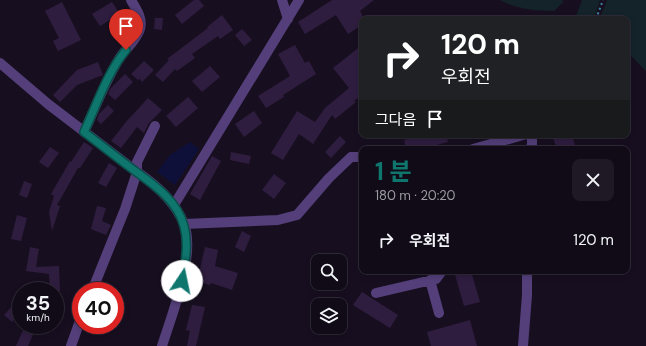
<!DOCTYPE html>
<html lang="ko">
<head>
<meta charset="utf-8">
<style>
	:root { --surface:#110b18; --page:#1e1925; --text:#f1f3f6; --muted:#9c9ba2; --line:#302b37; --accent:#0f766e }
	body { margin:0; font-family:"DM Sans","Noto Sans KR",sans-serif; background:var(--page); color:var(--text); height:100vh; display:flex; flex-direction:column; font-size:15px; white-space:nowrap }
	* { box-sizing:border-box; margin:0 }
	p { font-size:13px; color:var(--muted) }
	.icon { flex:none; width:22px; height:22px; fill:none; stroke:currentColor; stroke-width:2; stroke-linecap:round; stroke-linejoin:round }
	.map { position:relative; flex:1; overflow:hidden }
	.details { position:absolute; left:359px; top:146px; width:271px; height:128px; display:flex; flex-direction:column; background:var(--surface); border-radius:8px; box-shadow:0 2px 6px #0003,0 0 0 1px var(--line) }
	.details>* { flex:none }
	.banner { position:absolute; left:359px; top:16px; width:271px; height:122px; border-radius:8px; box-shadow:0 2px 6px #0003,0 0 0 1px var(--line); background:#202124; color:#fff; overflow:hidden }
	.fabs { position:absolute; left:311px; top:254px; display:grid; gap:8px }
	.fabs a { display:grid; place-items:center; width:36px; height:36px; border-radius:8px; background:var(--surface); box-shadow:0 2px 6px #0003,0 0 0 1px var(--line); font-size:20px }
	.speed { position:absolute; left:12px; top:282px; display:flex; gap:8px; font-size:20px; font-weight:700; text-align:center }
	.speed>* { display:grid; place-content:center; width:52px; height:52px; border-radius:50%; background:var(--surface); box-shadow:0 2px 6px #0003,0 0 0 1px var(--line); line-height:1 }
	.speed small { font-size:10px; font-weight:400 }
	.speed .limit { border:6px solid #d22; background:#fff; color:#111 }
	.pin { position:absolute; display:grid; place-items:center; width:34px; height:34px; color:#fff; margin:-41px -17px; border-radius:50% 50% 50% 0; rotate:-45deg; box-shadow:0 0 4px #0007 }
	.pin .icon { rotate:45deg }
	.me { position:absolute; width:44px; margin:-22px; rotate:11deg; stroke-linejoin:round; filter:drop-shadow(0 0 3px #0008) }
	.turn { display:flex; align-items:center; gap:14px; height:84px; padding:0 16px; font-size:18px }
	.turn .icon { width:52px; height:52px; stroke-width:2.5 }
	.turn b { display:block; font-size:28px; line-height:34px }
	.then { display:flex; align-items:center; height:38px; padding:0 16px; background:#0003; gap:8px; font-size:15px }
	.round { display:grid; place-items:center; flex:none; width:42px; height:42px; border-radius:8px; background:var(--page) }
	.overview { display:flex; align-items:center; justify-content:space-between; height:68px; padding:0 16px }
	h1 { font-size:24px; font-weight:700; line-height:30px; color:var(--accent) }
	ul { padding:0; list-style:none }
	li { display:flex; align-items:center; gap:12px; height:52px; padding:0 16px }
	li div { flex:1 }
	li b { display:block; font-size:15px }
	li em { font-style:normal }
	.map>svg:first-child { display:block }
</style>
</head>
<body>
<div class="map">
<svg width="646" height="346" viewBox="0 0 646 346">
	<rect width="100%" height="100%" fill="#170f20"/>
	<path fill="#132329" d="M500,0H561L564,1L554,11C535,11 516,9 500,0Z
		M582,0H600L594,19H575Z
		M607,0H646V71L627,52V19H602L601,15Z"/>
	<path fill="#0e103a" d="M190,142L199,149L175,185L157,172L170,155Z"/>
	<path fill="#2f1d3f" d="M194,0H199L204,6L182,24L175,15Z
		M332,0H374L360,11L362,14V25L348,34L336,15L305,34L298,22Z
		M62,2L81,40L58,51L53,41L59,38L45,11Z
		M112,2L120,14L100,26L92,14Z
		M222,15L233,30L220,39L218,36L192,54L195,58L177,71L175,69L163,82L155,75L169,60L167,59L208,28L207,27Z
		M155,18H163L162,30L154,29Z
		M242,29L252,40L244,46L235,35Z
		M295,45L305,63L309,61L316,74L283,95L284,97L266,108L258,96L290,76L278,54Z
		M362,45V95L354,101L356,102L335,119L332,115L313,144L299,134L283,160L271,153L297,111L315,122L325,108L349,88L333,68Z
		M144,61L154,70L142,82L140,79L138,80L131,74Z
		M98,62L103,75L77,85L60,102L53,95L77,70Z
		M210,66L220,77L202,92L192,81Z
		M125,74L133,82L115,100L108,94L110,89Z
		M188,97L198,108L176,127L166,116Z
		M148,98L162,110L149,123L144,133L137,127L121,148L111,141L126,122Z
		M108,105L114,111L101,124L97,120L99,114Z
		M254,111L262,123L244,137L235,124Z
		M425,135H446L448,142L421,149H406L404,140Z
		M552,135H572L576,149H557Z
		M340,136L346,142L331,158L325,152Z
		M84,142L93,148L80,168H78L57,205L60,206L52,231L49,212L54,196L51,194L70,161L71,162Z
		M50,147L59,153L48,168L39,162Z
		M231,152L251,156L249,164L230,160Z
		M212,156L221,161L200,200L190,194Z
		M109,163L117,168L106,187L98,183Z
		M274,174L286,183L274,199L262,190Z
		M24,181L32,184L27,198L19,195Z
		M97,206L106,208L102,221L111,225L106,235L91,229Z
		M17,215L27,218L21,241L11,239Z
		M242,231L251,236L244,252L235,247Z
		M30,247L39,249L36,267L59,266L60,291H50L49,274L26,271Z
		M205,247L218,250L215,266L238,273L232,290L211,283L210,285L197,282Z
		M454,271H471L480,302L464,306Z
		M362,292L398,315L390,328L353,305Z
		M21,296V311L12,322L4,315Z
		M192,305L205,307L196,346H187L190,331L186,330Z
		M470,320L477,346H431L427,332Z
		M25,326L35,330L28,346H16Z"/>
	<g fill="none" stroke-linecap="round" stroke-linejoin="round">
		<path stroke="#3b8aa6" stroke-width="2" stroke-dasharray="2 3" stroke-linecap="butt" d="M596,19L603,0"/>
		<path stroke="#543f7a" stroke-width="10" d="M282,0L288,19
			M0,63L48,104L137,172C156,185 175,201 184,224C196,255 172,314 162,346
			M84,132C95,108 105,82 119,59C125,49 137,40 140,29C143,18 136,9 131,0
			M529,135L532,137V145L530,149
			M473,149L523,135
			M174,205L299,0
			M184,224L278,220L297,215L329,178L351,157H362
			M430,280L439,313
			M92,291L125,209L137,172V162L155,126
			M376,293L436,279L442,271
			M71,346L81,318
			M523,346L527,295V271"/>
	</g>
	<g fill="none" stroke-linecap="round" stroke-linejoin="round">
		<defs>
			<path id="route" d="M126,50C107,73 97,104 84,132C100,144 115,156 131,168C151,183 177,199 184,226C189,244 185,263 182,281"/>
		</defs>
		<use href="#route" stroke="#0a4d48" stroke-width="10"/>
		<use href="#route" stroke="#0f766e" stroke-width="7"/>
	</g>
</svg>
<div class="fabs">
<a><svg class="icon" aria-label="search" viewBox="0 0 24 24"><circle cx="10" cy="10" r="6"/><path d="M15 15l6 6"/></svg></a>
<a><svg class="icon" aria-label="layers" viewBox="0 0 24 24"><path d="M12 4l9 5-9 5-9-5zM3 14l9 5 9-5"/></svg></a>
</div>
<div class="speed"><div>35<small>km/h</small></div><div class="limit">40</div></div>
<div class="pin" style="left:126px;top:50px;background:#d93025"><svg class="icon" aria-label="arrive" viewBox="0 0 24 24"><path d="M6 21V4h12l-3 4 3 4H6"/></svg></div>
<svg class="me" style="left:182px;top:281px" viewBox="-20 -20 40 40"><circle r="19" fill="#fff"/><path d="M0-13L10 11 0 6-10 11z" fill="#0f766e"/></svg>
<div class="banner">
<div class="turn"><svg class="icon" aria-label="right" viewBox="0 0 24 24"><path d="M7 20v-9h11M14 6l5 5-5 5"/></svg><div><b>120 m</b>우회전</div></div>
<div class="then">그다음<svg class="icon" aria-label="arrive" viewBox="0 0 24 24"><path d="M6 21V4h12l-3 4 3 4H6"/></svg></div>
</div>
<section class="details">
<div class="overview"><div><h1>1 분</h1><p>180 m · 20:20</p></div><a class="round"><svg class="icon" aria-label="close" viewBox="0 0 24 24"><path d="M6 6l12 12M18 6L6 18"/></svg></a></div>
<ul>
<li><svg class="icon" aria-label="right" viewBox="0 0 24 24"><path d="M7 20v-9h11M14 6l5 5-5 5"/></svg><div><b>우회전</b></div><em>120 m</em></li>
</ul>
</section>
</div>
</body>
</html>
